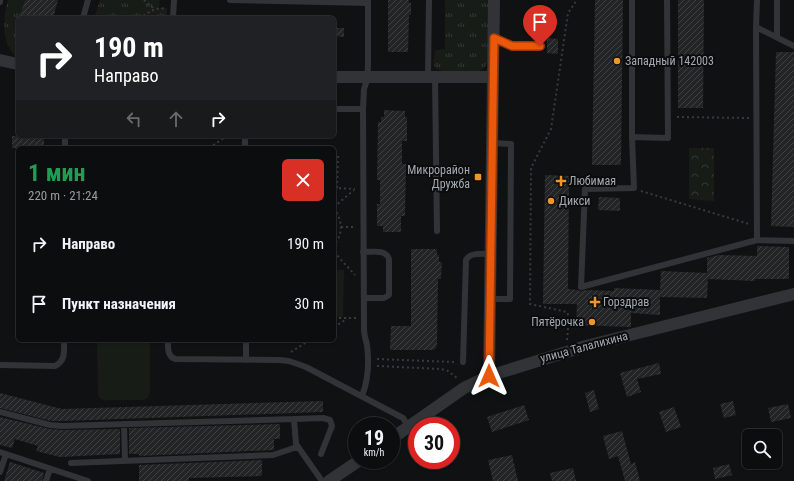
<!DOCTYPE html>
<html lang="ru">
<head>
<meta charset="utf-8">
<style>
	:root { --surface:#0c0d0e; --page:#151617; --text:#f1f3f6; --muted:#9a9c9e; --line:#2c2d2e }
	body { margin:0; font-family:"Roboto Condensed",sans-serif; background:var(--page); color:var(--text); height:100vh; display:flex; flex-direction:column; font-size:15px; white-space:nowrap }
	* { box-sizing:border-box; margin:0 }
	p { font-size:13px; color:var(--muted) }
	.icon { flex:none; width:22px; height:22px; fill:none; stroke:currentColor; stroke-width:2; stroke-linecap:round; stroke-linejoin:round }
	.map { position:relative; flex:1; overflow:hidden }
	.side { position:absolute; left:16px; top:146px; width:320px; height:196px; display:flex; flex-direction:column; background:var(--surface); border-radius:6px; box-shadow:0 1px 3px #0004,0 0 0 1px var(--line) }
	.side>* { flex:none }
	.banner { position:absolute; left:16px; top:16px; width:320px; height:122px; border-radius:6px; box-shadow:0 1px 3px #0004,0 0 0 1px var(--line); background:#202124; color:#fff; overflow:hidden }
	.buttons { position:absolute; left:742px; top:429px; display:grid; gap:8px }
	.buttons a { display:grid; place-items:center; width:40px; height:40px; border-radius:6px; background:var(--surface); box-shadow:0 1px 3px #0004,0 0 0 1px var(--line); font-size:20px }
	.speed { position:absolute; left:348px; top:417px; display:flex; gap:8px; font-size:20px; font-weight:700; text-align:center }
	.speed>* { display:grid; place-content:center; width:52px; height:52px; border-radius:50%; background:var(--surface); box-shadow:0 1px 3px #0004,0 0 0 1px var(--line); line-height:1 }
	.speed small { font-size:10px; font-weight:400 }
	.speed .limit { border:6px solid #d22; background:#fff; color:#111 }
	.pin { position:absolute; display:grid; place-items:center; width:34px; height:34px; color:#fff; margin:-41px -17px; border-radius:50% 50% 50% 0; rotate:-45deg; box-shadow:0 0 4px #0007 }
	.pin .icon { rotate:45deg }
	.me { position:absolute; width:44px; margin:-22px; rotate:0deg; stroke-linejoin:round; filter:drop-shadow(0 0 3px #0008) }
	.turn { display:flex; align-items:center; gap:14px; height:84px; padding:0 12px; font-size:18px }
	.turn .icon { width:52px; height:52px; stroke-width:2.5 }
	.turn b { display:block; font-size:28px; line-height:34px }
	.lanes { display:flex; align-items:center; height:38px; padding:0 12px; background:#0003; justify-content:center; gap:20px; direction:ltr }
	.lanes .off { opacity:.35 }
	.round { display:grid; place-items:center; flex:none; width:42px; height:42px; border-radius:6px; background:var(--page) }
	.overview { display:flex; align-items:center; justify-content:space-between; height:68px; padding:0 12px }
	h1 { font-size:24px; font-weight:700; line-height:30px; color:#1e9e55 }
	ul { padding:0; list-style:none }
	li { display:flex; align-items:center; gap:12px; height:60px; padding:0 12px }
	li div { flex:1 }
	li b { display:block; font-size:15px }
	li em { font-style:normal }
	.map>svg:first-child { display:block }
</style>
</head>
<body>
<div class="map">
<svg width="794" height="481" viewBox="0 0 794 481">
	<defs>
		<pattern id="grass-tufts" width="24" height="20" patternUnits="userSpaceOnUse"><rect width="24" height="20" fill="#171c17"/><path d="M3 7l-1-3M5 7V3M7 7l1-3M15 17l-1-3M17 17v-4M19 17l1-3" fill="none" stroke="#363a36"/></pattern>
		<pattern id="park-crowns" width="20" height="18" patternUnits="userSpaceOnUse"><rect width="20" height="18" fill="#171c17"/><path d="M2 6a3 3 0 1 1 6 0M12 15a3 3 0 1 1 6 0" fill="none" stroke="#363a36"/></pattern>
		<pattern id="building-hatch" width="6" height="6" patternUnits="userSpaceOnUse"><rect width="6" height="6" fill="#232426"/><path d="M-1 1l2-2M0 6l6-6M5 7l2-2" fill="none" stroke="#404143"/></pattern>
	</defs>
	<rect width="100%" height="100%" fill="#101112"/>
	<path fill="url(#grass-tufts)" d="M8,0H25L19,18H18V57C0,46 3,17 8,0Z
		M100,0H160L159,8H167V18H94Z
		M445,0H488V58C487,66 484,70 476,72L442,71L435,68L433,61L435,51L437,50L445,49Z"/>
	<path fill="url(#park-crowns)" d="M689,148H714V201L689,199Z"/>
	<path fill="#171c17" d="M334,270H344L343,318L334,317Z
		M97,340H150V392L148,398L143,400H105L101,399L98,396Z"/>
	<path fill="url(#building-hatch)" d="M25,0H58L53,18H19Z
		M388,0H409V3H411V15H409L408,52H388Z
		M595,0H623L621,165H592Z
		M678,0H704L703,108H678Z
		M334,28H344V37L334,36Z
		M547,38L558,39V54L547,53Z
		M776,52H794V227L771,226Z
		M384,110L405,111V117H407V141H402V164H406L405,216H401V232H383V226H377V204H380V180H377L378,122H381V117H384Z
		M12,136H44V148H12Z
		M545,175L569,176L568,289L578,290L580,291L587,290L614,291V288L660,290L661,271L707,273V258L719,255L757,256V246L789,247V279H755V281L708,279L707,298L660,297V315L631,313V327L576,325L577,304H543Z
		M599,197L620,198V211L598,210Z
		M411,249H437V255H439V262H442L441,279H438L437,344L436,348L433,350H390L391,326H411Z
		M659,363L661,374L637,379L641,392L627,397L620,373Z
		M594,390L599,409L590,412L585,393Z
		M0,393L62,409L323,401V412L62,421H51L0,408Z
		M733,401L736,415L724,418L720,404Z
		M788,404L791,418L771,422L768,408Z
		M524,405L529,420L492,432L487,417Z
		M674,407L681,427L666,432L659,412Z
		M0,417L50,429L62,430L120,429V454L60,457L36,451L38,446L15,439L12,448L0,445Z
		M280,424V439H274V450L139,456V454H129V428Z
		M622,431L631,464L635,462L640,481H625L618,456L609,459L603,436Z
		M512,455L518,481H493L488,460Z
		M262,460V476L189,478V481H139V465Z
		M10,462L44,473L42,481H4Z
		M729,464L732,475L715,479L713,468Z
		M573,468L576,481H552L550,473Z"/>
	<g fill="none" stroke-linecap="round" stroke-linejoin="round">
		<path stroke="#383a3e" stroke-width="2" stroke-dasharray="2 3" stroke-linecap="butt" d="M144,0L149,5L155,9
			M139,18L155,9L166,8
			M677,117L749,118
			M209,148L227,136
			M334,188L355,189
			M337,188L338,155
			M641,191L749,224
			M334,207L354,190
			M334,208C342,220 344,233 334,245
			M341,227H356
			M334,252L355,275
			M334,318H357
			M334,327L347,319
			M567,340L569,317L567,312L530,304L531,168L551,129L568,13L577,0
			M291,352L310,340
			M377,359L454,362
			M377,366L441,369L448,371L457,378"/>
		<path stroke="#323337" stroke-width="6" d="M230,0L368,3
			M632,0V137L668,138L667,0
			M757,0L756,27L794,46
			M777,0V37
			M0,2V0
			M83,18L88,0
			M173,18L174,0
			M756,27L757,240
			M494,38L512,46L540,47
			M428,77L429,0
			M435,77L437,231
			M334,109H363
			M65,136V148
			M245,136V148
			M632,137L634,188L585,189L581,287L757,240L794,241
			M363,252C372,252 386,249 389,259V295L384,298H364
			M489,299H510L511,144L493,143
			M168,340C168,348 167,356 175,359L279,360L289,361L306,367L403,418L409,427
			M246,340V360
			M463,362L466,260C470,252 482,254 490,254
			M0,365L55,366C66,361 64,350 64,340
			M362,396C368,381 369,361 367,345C366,340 364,335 364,329L363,109L364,89L367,80L368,65V0
			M0,412L50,425L62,426L294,419L296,444L322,481
			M294,419L323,418L330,420L332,426L321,454
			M124,424L125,460
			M0,452L88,481
			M71,463L273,455L297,447
			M0,472L6,454
			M46,481L50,469"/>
		<path stroke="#323337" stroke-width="12" d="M0,60L18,64
			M334,77H493
			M489,376L494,0
			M391,439L464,388L489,376L586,346L794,294
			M329,481L360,460"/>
	</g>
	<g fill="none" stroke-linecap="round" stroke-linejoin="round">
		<defs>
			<path id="route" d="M489,376L494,38L512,46H540"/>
		</defs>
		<use href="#route" stroke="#983908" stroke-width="10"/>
		<use href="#route" stroke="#ea580c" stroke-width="7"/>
	</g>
	<g fill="#ee952c" stroke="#0c0c0d" stroke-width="1.5">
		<circle cx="617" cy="61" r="4"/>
		<rect x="474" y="173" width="8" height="8" rx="2"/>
		<path d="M559 175h4v4h4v4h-4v4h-4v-4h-4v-4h4z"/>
		<circle cx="551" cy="201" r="4"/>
		<path d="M593 296h4v4h4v4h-4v4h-4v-4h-4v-4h4z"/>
		<circle cx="592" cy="322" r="4"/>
	</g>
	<g text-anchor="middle" stroke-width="4" stroke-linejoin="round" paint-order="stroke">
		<g font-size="12" fill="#a2a9b2" stroke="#0c0c0d" text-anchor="start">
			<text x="625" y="65">Западный 142003</text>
			<text x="470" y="174" text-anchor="end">Микрорайон<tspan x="470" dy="14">Дружба</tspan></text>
			<text x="569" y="185">Любимая</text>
			<text x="559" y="205">Дикси</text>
			<text x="603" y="306">Горздрав</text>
			<text x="584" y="326" text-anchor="end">Пятёрочка</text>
		</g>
		<g font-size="12" fill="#a2a9b2" stroke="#0c0c0d">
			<text transform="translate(584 347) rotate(-15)" y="4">улица Талалихина</text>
		</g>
	</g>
</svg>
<div class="buttons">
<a><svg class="icon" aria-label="search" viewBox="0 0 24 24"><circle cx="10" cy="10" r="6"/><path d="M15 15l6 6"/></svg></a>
</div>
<div class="speed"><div>19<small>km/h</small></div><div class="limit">30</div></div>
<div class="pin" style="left:540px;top:46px;background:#d93025"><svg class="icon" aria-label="arrive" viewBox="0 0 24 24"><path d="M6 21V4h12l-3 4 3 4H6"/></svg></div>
<svg class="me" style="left:489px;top:376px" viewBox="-20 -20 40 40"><path d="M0-17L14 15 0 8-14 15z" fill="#ea580c" stroke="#fff" stroke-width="4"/></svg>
<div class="banner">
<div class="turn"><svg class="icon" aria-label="right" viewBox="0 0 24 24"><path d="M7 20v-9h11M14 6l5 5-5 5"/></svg><div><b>190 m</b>Направо</div></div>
<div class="lanes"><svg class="icon off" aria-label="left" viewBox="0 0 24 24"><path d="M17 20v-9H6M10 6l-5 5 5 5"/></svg><svg class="icon off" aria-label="ahead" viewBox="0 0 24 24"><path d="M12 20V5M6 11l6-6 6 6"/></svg><svg class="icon" aria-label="right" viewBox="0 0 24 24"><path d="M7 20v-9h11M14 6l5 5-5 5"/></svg></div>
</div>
<section class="side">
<div class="overview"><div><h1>1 мин</h1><p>220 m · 21:24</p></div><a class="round" style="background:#d93025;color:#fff"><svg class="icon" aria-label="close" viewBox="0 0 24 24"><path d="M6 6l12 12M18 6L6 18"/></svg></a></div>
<ul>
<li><svg class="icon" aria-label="right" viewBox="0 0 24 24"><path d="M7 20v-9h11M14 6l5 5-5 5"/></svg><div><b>Направо</b></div><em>190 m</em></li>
<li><svg class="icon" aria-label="arrive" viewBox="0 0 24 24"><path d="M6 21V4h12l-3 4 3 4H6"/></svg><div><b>Пункт назначения</b></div><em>30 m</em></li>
</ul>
</section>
</div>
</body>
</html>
